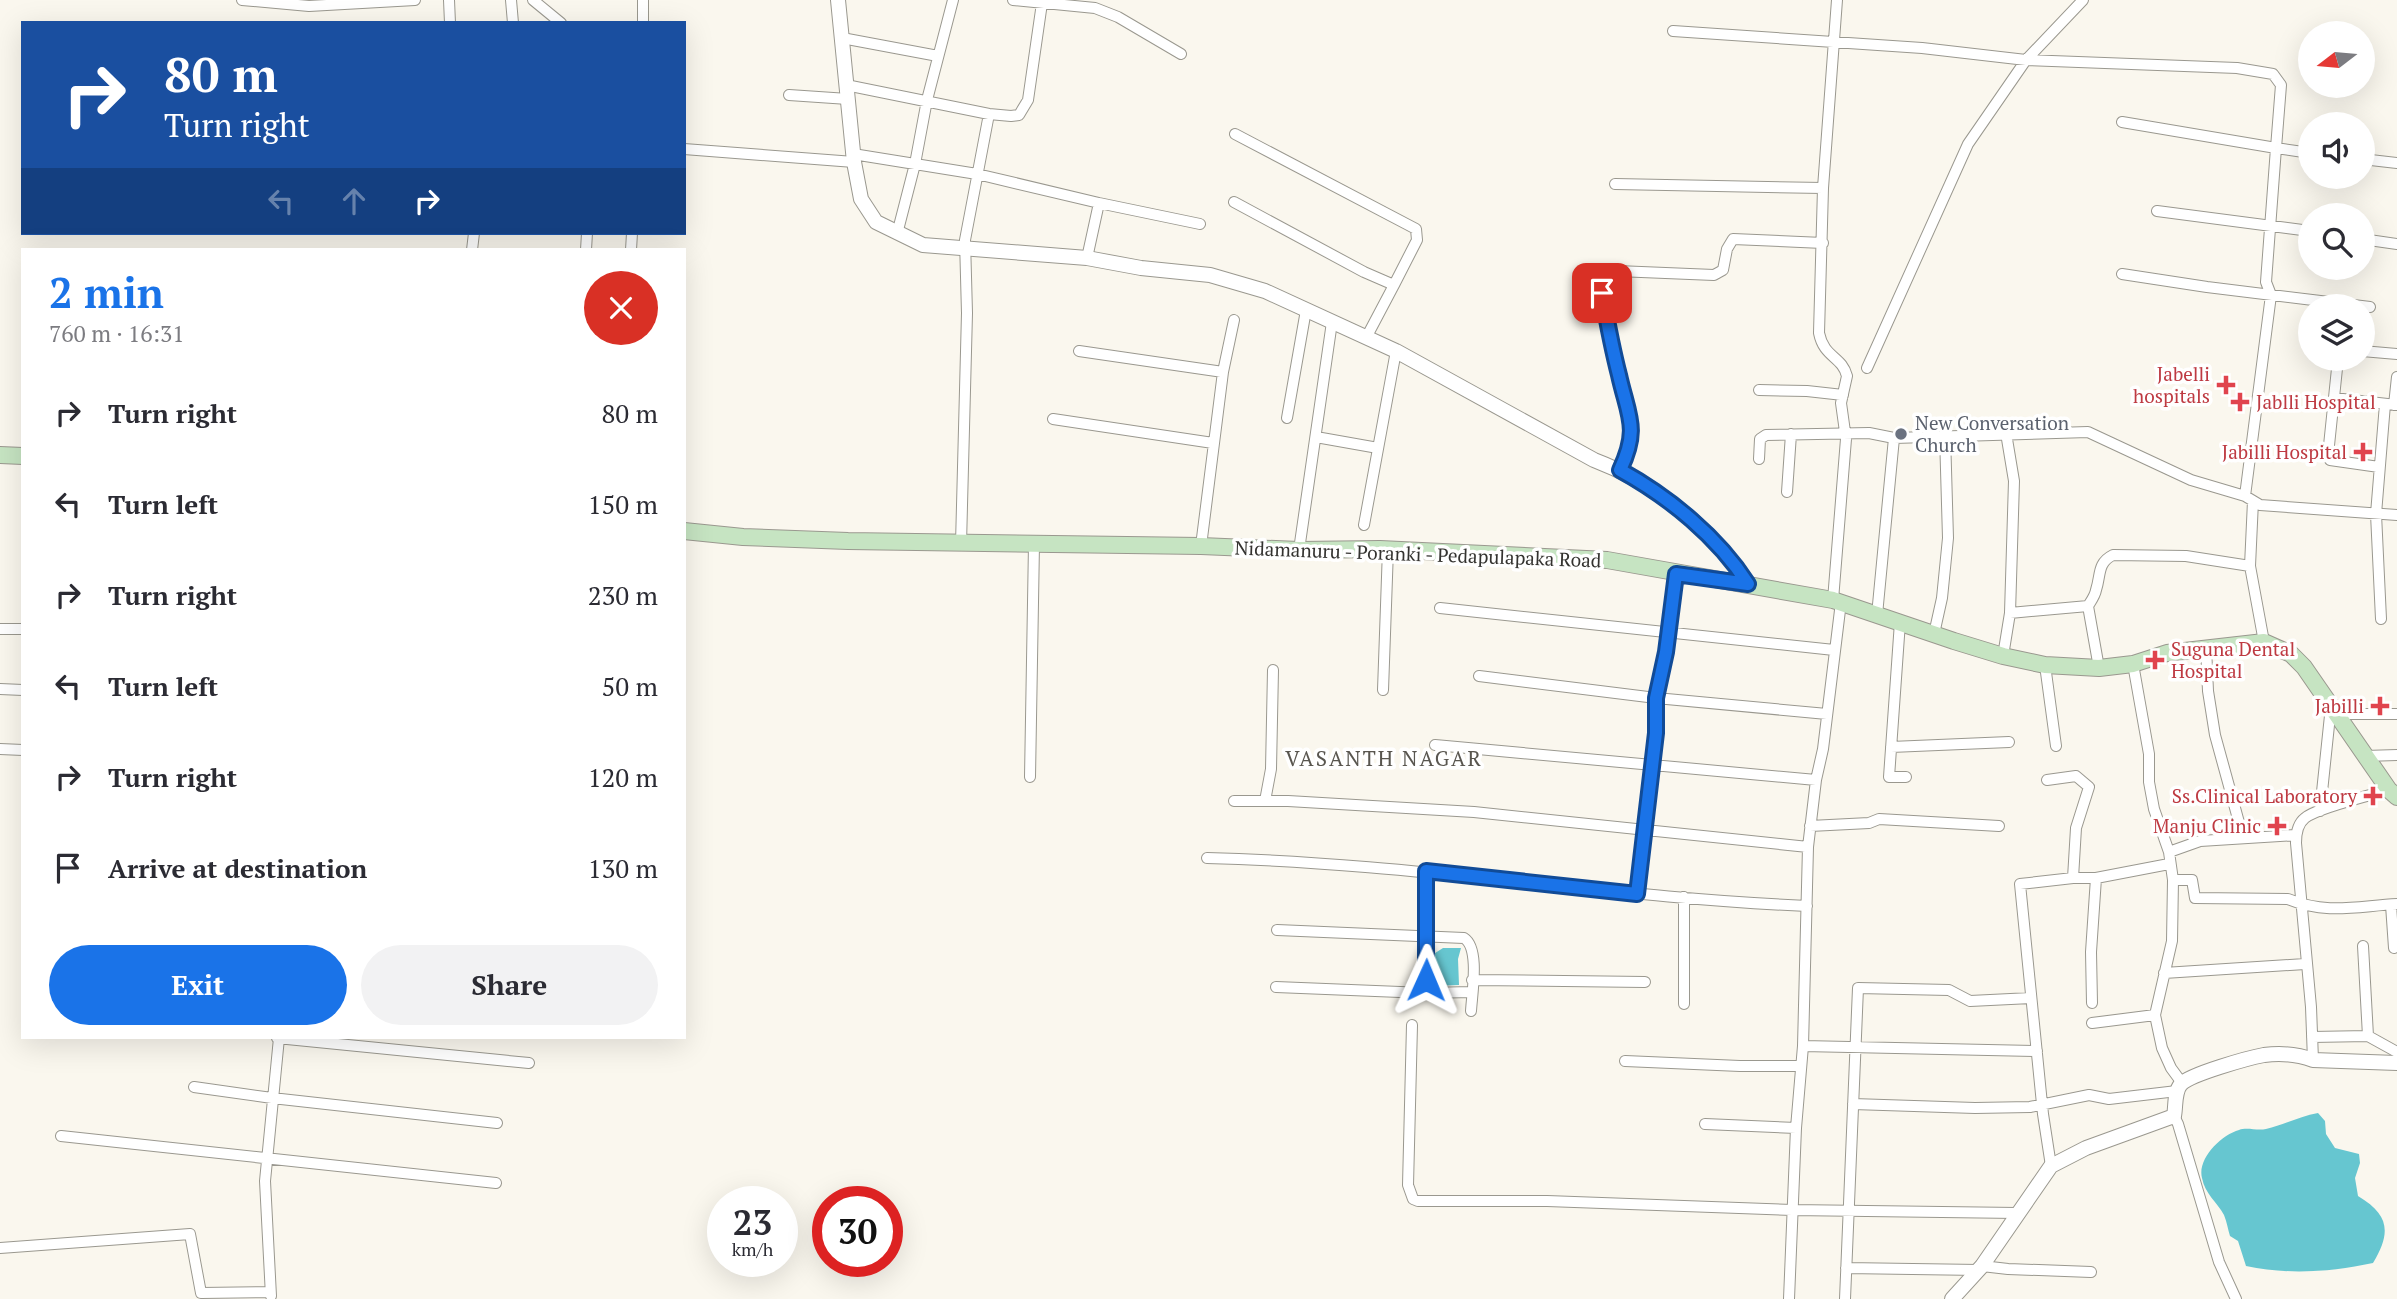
<!DOCTYPE html>
<html lang="en">
<head>
<meta charset="utf-8">
<style>
	:root { --surface:#fff; --page:#f2f2f3; --text:#2b2b33; --muted:#7c7c81; --accent:#1a73e8 }
	body { margin:0; font-family:"PT Serif",serif; background:var(--page); color:var(--text); height:100vh; display:flex; flex-direction:column; font-size:26px; white-space:nowrap }
	* { box-sizing:border-box; margin:0 }
	p { font-size:23px; color:var(--muted) }
	.icon { flex:none; width:38px; height:38px; fill:none; stroke:currentColor; stroke-width:2; stroke-linecap:round; stroke-linejoin:round }
	.map { position:relative; flex:1; overflow:hidden }
	.drawer { position:absolute; left:21px; top:248px; width:665px; height:791px; display:flex; flex-direction:column; background:var(--surface); border-radius:0px; box-shadow:0 7px 28px #0002 }
	.drawer>* { flex:none }
	.banner { position:absolute; left:21px; top:21px; width:665px; height:214px; border-radius:0px; box-shadow:0 7px 28px #0002; background:#1a4fa0; color:#fff; overflow:hidden }
	.needle { width:46px; rotate:254deg }
	.tools { position:absolute; left:2298px; top:21px; display:grid; gap:14px }
	.tools a { display:grid; place-items:center; width:77px; height:77px; border-radius:50%; background:var(--surface); box-shadow:0 7px 28px #0002; font-size:35px }
	.speed { position:absolute; left:707px; top:1186px; display:flex; gap:14px; font-size:35px; font-weight:700; text-align:center }
	.speed>* { display:grid; place-content:center; width:91px; height:91px; border-radius:50%; background:var(--surface); box-shadow:0 7px 28px #0002; line-height:1 }
	.speed small { font-size:18px; font-weight:400 }
	.speed .limit { border:10px solid #d22; background:#fff; color:#111 }
	.pin { position:absolute; display:grid; place-items:center; width:60px; height:60px; color:#fff; margin:-30px; border-radius:14px; box-shadow:0 4px 10px #0006 }
	.me { position:absolute; width:77px; margin:-38px; rotate:1deg; stroke-linejoin:round; filter:drop-shadow(0 0 5px #0008) }
	.turn { display:flex; align-items:center; gap:24px; height:147px; padding:0 28px; font-size:32px }
	.turn .icon { width:91px; height:91px; stroke-width:2.5 }
	.turn b { display:block; font-size:49px; line-height:60px }
	.lanes { display:flex; align-items:center; height:66px; padding:0 28px; background:#0003; justify-content:center; gap:35px; direction:ltr }
	.lanes .off { opacity:.35 }
	.round { display:grid; place-items:center; flex:none; width:74px; height:74px; border-radius:37px; background:var(--page) }
	.overview { display:flex; align-items:center; justify-content:space-between; height:119px; padding:0 28px }
	h1 { font-size:42px; font-weight:700; line-height:52px; color:var(--accent) }
	.button { display:flex; gap:14px; margin-top:auto; padding:14px 28px }
	.button a { flex:1; height:80px; border-radius:42px; background:var(--accent); color:#fff; font-size:28px; font-weight:700; line-height:80px; text-align:center }
	.button a+a { background:var(--page); color:var(--text) }
	ul { padding:0; list-style:none }
	li { display:flex; align-items:center; gap:21px; height:91px; padding:0 28px }
	li div { flex:1 }
	li b { display:block; font-size:26px }
	li em { font-style:normal }
	.map>svg:first-child { display:block }
</style>
</head>
<body>
<div class="map">
<svg width="2397" height="1299" viewBox="0 0 2397 1299">
	<rect width="100%" height="100%" fill="#faf7ee"/>
	<path fill="#66c6d0" d="M1443,948H1461L1458,959L1459,985L1433,986L1432,955Z
		M2318,1113L2325,1121L2326,1134L2335,1148L2359,1154L2360,1163L2355,1178L2358,1196C2390,1215 2391,1233 2373,1263C2331,1272 2288,1275 2246,1266L2238,1241L2230,1236C2228,1230 2227,1222 2224,1215C2217,1202 2205,1194 2202,1178C2197,1159 2221,1135 2239,1130C2247,1127 2257,1131 2266,1129C2284,1125 2300,1116 2318,1113Z"/>
	<g fill="none" stroke-linecap="round" stroke-linejoin="round">
		<defs>
			<path id="minor" d="M242,0L309,6L415,0
				M449,0L450,23
				M511,0L513,23
				M533,0L561,23
				M643,0V23
				M1013,0L1095,8L1118,17L1181,54
				M1673,31L1922,48L2026,60L2237,68L2273,74L2281,85L2276,148L2122,122
				M842,38L938,56
				M846,85L989,114L1011,116L1019,115L1028,100L1042,3
				M789,95L848,99
				M1235,134L1416,229L1417,240L1394,285
				M684,149L854,162
				M853,154L977,174L1099,203L1200,224
				M2362,159L2397,163
				M1615,184L1823,188
				M1234,202L1364,272L1394,285L1366,338
				M2157,211L2310,231
				M897,234L915,164L927,100L953,0
				M2362,239L2397,244
				M472,250L474,233
				M586,250L587,233
				M631,250L632,233
				M1087,258L1099,203
				M2122,274L2207,287L2370,307
				M1079,351L1223,372
				M2362,351L2397,354
				M2338,359L2328,455L2330,460L2379,467
				M1867,368L1968,144L2026,60L2083,0
				M1759,390L1807,391L1843,395
				M2334,398L2397,405
				M2394,405L2397,377
				M1287,418L1306,310
				M1053,419L1213,443
				M1316,437L1378,448
				M1759,459L1760,439L1766,435L1869,433L1894,438
				M1620,470L1630,449L1632,425L1602,293C1603,282 1604,273 1617,271L1714,275L1723,270L1727,249L1733,239L1823,243
				M1787,492L1791,434
				M2245,496L2271,295L2266,282L2276,148L2310,153
				M2253,501L2250,566L2264,642
				M1364,525L1396,351
				M961,544L967,313L965,240L989,114
				M1201,546L1223,372L1234,320
				M1299,550L1332,322
				M1833,600L1846,439L1841,403L1847,376C1842,356 1824,358 1819,333L1823,188L1837,0
				M1440,608L1834,650
				M2010,613L2088,606
				M1877,615L1894,438L2088,432L2191,480L2245,496L2260,505L2397,515
				M2381,619L2376,514L2385,404
				M1900,622L1889,777H1906
				M0,629H23
				M1934,634L1942,598L1948,538L1945,435
				M2206,647L2208,691L2215,735L2243,837
				M2003,656L2010,613L2014,481L2006,433
				M2133,664L2149,754V782L2154,809L2169,852L2173,880L2172,941L2155,1015L2162,1048L2171,1068L2182,1083
				M2045,665L2056,746
				M2099,668L2088,606C2091,601 2095,596 2096,590C2101,575 2097,563 2113,555L2186,556L2250,566
				M1479,676L1656,698L1827,714
				M0,689L23,690
				M1383,690L1388,549
				M2338,714H2397
				M1435,745L1816,780
				M1891,747L2009,742
				M0,749L23,750
				M2365,756L2397,755
				M1030,777L1034,544
				M2047,780L2076,776L2089,787L2076,828L2073,878
				M1234,801H1288L1474,812L1808,847
				M1265,801L1271,769L1273,670
				M2320,811L2331,706
				M1810,826L1869,823L1879,819L1999,826
				M2169,852L2200,841L2296,835
				M1207,858C1408,863 1607,897 1807,906
				M2173,880H2192L2195,898L2288,899C2327,915 2357,906 2397,904
				M1637,894L1656,734V698L1666,652L1676,574
				M2391,905L2394,948
				M1277,930L1464,938C1480,948 1472,993 1471,1011
				M2164,973L2305,964
				M1472,980L1645,982
				M1276,987L1425,993L1472,992
				M1425,993L1426,871
				M2092,1003L2091,952L2096,878
				M1684,1004V897
				M2092,1023L2155,1015
				M1412,1025L1408,1185L1413,1199L1418,1201H1547L1792,1210L2017,1213
				M2368,1036L2397,1052
				M2312,1037L2368,1036L2363,946
				M277,1038L529,1063
				M1803,1046L2037,1051
				M2313,1060L2311,1007L2296,843C2296,834 2297,824 2305,818C2317,808 2371,795 2389,790
				M1625,1061L1740,1066H1800
				M194,1087L272,1098L497,1123
				M1853,1104L1975,1108L2030,1107L2089,1095L2109,1099L2177,1091
				M2174,1116L2178,1124L2219,1262L2236,1299
				M1705,1124L1796,1128
				M61,1136L496,1183
				M2051,1166L2043,1114L2020,884L2073,878H2096L2169,864
				M0,1248L190,1234L201,1293L270,1292
				M1982,1266L2008,1269L2091,1272
				M1846,1268L1979,1270
				M271,1296L265,1181L279,1038
				M1789,1299L1796,1128L1803,1046L1808,847L1816,780L1823,749L1841,602
				M1845,1299L1858,988L1949,990L1970,1001L2031,998"/>
			<path id="tertiary" d="M838,0L854,162L861,199L876,222L923,245L1087,258L1141,268L1210,275L1265,291L1396,351L1594,460C1655,483 1712,529 1748,584
				M1952,1299L1982,1266L2051,1166L2086,1148L2174,1116C2176,1106 2174,1092 2181,1084C2191,1074 2248,1058 2264,1055C2280,1053 2297,1054 2313,1060L2397,1063"/>
			<path id="secondary" d="M0,455L23,456
				M684,531L743,537L848,541L1201,546L1299,550L1380,549L1607,560L1833,600L1954,641L2003,656L2045,665L2099,668L2133,664L2167,653L2264,642L2291,654L2304,667L2389,790L2397,797"/>
		</defs>
		<use href="#minor" stroke="#9a988f" stroke-width="12"/>
		<use href="#tertiary" stroke="#9a988f" stroke-width="16"/>
		<use href="#secondary" stroke="#9a988f" stroke-width="18"/>
		<use href="#minor" stroke="#fff" stroke-width="10"/>
		<use href="#tertiary" stroke="#fff" stroke-width="14"/>
		<use href="#secondary" stroke="#c6e4c2" stroke-width="16"/>
	</g>
	<g fill="none" stroke-linecap="round" stroke-linejoin="round">
		<defs>
			<path id="route" d="M1426,980V871L1637,894L1656,733V698L1666,652L1676,574L1748,584C1718,537 1669,497 1620,470C1640,428 1628,416 1619,375C1612,348 1607,321 1602,293"/>
		</defs>
		<use href="#route" stroke="#114b97" stroke-width="18"/>
		<use href="#route" stroke="#1a73e8" stroke-width="12"/>
	</g>
	<g fill="#e0444e" stroke="#fff" stroke-width="2.5">
		<path d="M2222.5 374.5h7v7h7v7h-7v7h-7v-7h-7v-7h7z"/>
		<path d="M2236.5 391.5h7v7h7v7h-7v7h-7v-7h-7v-7h7z"/>
		<path d="M2359.5 441.5h7v7h7v7h-7v7h-7v-7h-7v-7h7z"/>
		<path d="M2151.5 649.5h7v7h7v7h-7v7h-7v-7h-7v-7h7z"/>
		<path d="M2376.5 695.5h7v7h7v7h-7v7h-7v-7h-7v-7h7z"/>
		<path d="M2369.5 785.5h7v7h7v7h-7v7h-7v-7h-7v-7h7z"/>
		<path d="M2273.5 815.5h7v7h7v7h-7v7h-7v-7h-7v-7h7z"/>
	</g>
	<circle fill="#6b7280" stroke="#fff" stroke-width="2.5" cx="1901" cy="434" r="7"/>
	<g text-anchor="middle" stroke-width="7" stroke-linejoin="round" paint-order="stroke">
		<g font-size="19" fill="#be3a42" stroke="#fff" text-anchor="end">
			<text x="2210" y="381">Jabelli<tspan x="2210" dy="22">hospitals</tspan></text>
			<text x="2256" y="409" text-anchor="start">Jablli Hospital</text>
			<text x="2347" y="459">Jabilli Hospital</text>
			<text x="2171" y="656" text-anchor="start">Suguna Dental<tspan x="2171" dy="22">Hospital</tspan></text>
			<text x="2364" y="713">Jabilli</text>
			<text x="2357" y="803">Ss.Clinical Laboratory</text>
			<text x="2261" y="833">Manju Clinic</text>
		</g>
		<g font-size="19" fill="#5b616d" stroke="#fff" text-anchor="start">
			<text x="1915" y="430">New Conversation<tspan x="1915" dy="22">Church</tspan></text>
		</g>
		<g font-size="19" fill="#343330" stroke="#fff">
			<text transform="translate(1418 554) rotate(2)" y="7">Nidamanuru - Poranki - Pedapulapaka Road</text>
		</g>
		<g font-size="21" letter-spacing="2" fill="#59564f" stroke="#fff">
			<text x="1384" y="766">VASANTH NAGAR</text>
		</g>
	</g>
</svg>
<div class="tools">
<a><svg class="needle" viewBox="-14 -14 28 28"><path d="M0-13l5 13h-10z" fill="#e53935"/><path d="M0 13l5-13h-10z" fill="#7c7c81"/></svg></a>
<a><svg class="icon" aria-label="sound" viewBox="0 0 24 24"><path d="M4 9h4l5-4v14l-5-4H4zM17 9q2 3 0 6"/></svg></a>
<a><svg class="icon" aria-label="search" viewBox="0 0 24 24"><circle cx="10" cy="10" r="6"/><path d="M15 15l6 6"/></svg></a>
<a><svg class="icon" aria-label="layers" viewBox="0 0 24 24"><path d="M12 4l9 5-9 5-9-5zM3 14l9 5 9-5"/></svg></a>
</div>
<div class="speed"><div>23<small>km/h</small></div><div class="limit">30</div></div>
<div class="pin" style="left:1602px;top:293px;background:#d93025"><svg class="icon" aria-label="arrive" viewBox="0 0 24 24"><path d="M6 21V4h12l-3 4 3 4H6"/></svg></div>
<svg class="me" style="left:1426px;top:980px" viewBox="-20 -20 40 40"><path d="M0-17L14 15 0 8-14 15z" fill="#1a73e8" stroke="#fff" stroke-width="4"/></svg>
<div class="banner">
<div class="turn"><svg class="icon" aria-label="right" viewBox="0 0 24 24"><path d="M7 20v-9h11M14 6l5 5-5 5"/></svg><div><b>80 m</b>Turn right</div></div>
<div class="lanes"><svg class="icon off" aria-label="left" viewBox="0 0 24 24"><path d="M17 20v-9H6M10 6l-5 5 5 5"/></svg><svg class="icon off" aria-label="ahead" viewBox="0 0 24 24"><path d="M12 20V5M6 11l6-6 6 6"/></svg><svg class="icon" aria-label="right" viewBox="0 0 24 24"><path d="M7 20v-9h11M14 6l5 5-5 5"/></svg></div>
</div>
<section class="drawer">
<div class="overview"><div><h1>2 min</h1><p>760 m · 16:31</p></div><a class="round" style="background:#d93025;color:#fff"><svg class="icon" aria-label="close" viewBox="0 0 24 24"><path d="M6 6l12 12M18 6L6 18"/></svg></a></div>
<ul>
<li><svg class="icon" aria-label="right" viewBox="0 0 24 24"><path d="M7 20v-9h11M14 6l5 5-5 5"/></svg><div><b>Turn right</b></div><em>80 m</em></li>
<li><svg class="icon" aria-label="left" viewBox="0 0 24 24"><path d="M17 20v-9H6M10 6l-5 5 5 5"/></svg><div><b>Turn left</b></div><em>150 m</em></li>
<li><svg class="icon" aria-label="right" viewBox="0 0 24 24"><path d="M7 20v-9h11M14 6l5 5-5 5"/></svg><div><b>Turn right</b></div><em>230 m</em></li>
<li><svg class="icon" aria-label="left" viewBox="0 0 24 24"><path d="M17 20v-9H6M10 6l-5 5 5 5"/></svg><div><b>Turn left</b></div><em>50 m</em></li>
<li><svg class="icon" aria-label="right" viewBox="0 0 24 24"><path d="M7 20v-9h11M14 6l5 5-5 5"/></svg><div><b>Turn right</b></div><em>120 m</em></li>
<li><svg class="icon" aria-label="arrive" viewBox="0 0 24 24"><path d="M6 21V4h12l-3 4 3 4H6"/></svg><div><b>Arrive at destination</b></div><em>130 m</em></li>
</ul>
<div class="button"><a>Exit</a><a>Share</a></div>
</section>
</div>
</body>
</html>
